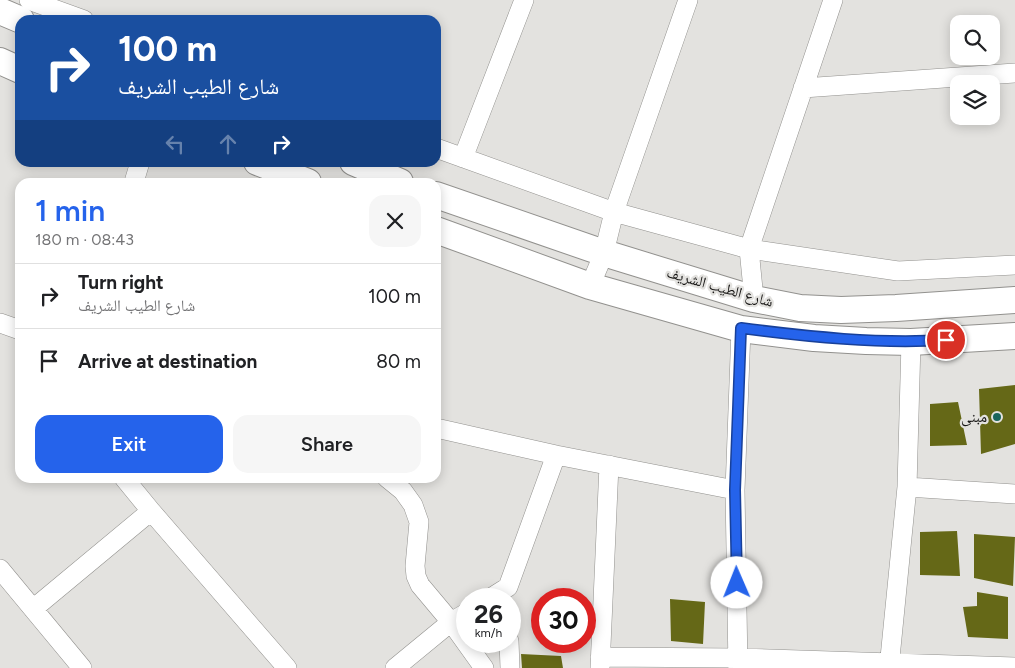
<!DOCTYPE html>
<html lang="en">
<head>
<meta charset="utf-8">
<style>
	:root { --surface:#fff; --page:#f6f6f6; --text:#202124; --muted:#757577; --line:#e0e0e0; --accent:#2563eb }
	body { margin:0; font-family:Figtree,"Noto Naskh Arabic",sans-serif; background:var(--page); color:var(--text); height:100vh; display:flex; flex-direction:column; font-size:19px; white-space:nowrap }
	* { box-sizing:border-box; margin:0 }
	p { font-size:16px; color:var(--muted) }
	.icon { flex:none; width:28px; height:28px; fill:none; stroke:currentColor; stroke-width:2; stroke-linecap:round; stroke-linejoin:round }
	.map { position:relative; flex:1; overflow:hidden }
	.side { position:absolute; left:15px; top:178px; width:426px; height:305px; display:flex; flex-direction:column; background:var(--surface); border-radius:15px; box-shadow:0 2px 12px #0003 }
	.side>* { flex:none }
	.hud { position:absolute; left:15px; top:15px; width:426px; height:152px; border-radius:15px; box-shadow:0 2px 12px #0003; background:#1a4fa0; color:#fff; overflow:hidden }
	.fabs { position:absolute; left:950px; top:15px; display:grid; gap:10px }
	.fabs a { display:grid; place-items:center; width:50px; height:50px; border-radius:10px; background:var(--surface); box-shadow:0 2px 12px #0003; font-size:25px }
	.speed { position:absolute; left:456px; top:588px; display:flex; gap:10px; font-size:25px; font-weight:700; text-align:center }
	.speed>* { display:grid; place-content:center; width:65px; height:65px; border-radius:50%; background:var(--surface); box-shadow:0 2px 12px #0003; line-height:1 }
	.speed small { font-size:12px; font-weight:400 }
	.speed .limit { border:8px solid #d22; background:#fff; color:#111 }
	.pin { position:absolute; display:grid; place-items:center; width:42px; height:42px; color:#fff; margin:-21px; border:2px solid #fff; border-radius:50%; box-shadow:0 1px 5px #0007 }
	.me { position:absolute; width:55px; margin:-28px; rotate:359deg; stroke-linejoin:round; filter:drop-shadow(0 0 4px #0008) }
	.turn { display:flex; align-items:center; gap:18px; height:105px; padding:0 20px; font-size:22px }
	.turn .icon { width:65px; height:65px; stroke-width:2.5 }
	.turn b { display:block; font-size:35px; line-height:42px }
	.lanes { display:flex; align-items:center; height:48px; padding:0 20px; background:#0003; justify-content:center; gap:25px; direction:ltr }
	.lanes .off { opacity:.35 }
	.round { display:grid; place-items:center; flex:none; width:52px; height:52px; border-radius:15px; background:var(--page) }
	.summary { display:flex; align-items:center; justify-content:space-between; height:85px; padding:0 20px }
	h1 { font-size:30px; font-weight:600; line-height:38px; color:var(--accent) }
	.action { display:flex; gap:10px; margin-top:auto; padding:10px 20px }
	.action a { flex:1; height:58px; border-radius:15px; background:var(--accent); color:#fff; font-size:20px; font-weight:600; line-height:58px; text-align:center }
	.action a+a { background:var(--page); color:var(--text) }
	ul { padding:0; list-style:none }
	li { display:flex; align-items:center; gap:15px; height:65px; padding:0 20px; border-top:1px solid var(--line) }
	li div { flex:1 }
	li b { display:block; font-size:19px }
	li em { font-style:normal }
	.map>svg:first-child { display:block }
</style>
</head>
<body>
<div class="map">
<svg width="1015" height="668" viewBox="0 0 1015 668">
	<rect width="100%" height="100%" fill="#e3e2df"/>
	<path fill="#656817" d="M1015,385V444L981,454L979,389Z
		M958,402L967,445L930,446V404Z
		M957,531L960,576L920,575V532Z
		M974,534L1015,537L1013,586L974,578Z
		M977,592L1008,597V639L968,637L963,607L977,606Z
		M670,599L705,602L703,644L671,641Z
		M521,654L561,656L563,668H522Z"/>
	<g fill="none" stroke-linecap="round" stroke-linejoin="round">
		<defs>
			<path id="minor" d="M29,0L84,20
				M803,88L1015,73
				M436,148L614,212L749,249L898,271L1015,265
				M463,158L524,0
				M134,182L140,162
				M590,286L604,253L614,212L688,0
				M754,299L749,249L833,0
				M0,323L20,330
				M436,428L556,455L735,490
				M124,478L151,511L287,668
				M387,478L403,491L413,505L419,522L415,566L416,576L420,585L451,622L484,668
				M907,487L1015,494
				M0,569L82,668
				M489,599L508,587L556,455
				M33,609L151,511
				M509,641L510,668
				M600,657L738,658L1015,667
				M395,668L451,622L468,612
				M600,668L609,465
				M738,668L735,490L741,329
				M889,668L907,487L911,342"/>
			<path id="secondary" d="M0,11L21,20
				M0,61L20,70
				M257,162L308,182
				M353,162L400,182
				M436,195L604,253L754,299L800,308L841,310L896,308L1015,300
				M436,230L590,286L741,329L814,338L866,341L911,342L1015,336"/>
		</defs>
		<use href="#minor" stroke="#92918e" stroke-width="20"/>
		<use href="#secondary" stroke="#92918e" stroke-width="28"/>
		<use href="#minor" stroke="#fff" stroke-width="19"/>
		<use href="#secondary" stroke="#fff" stroke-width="26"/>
	</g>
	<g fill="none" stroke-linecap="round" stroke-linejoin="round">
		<defs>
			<path id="route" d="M737,583L735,490L741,328C810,337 877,344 946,340"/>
		</defs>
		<use href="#route" stroke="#184099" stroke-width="12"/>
		<use href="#route" stroke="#2563eb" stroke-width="9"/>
	</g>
	<circle fill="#1a655c" stroke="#e3e2df" stroke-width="2" cx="997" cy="417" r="5"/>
	<g text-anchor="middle" stroke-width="4.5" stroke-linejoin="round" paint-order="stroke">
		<g font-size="15" fill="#171615" stroke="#e3e2df">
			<text transform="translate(720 287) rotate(16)" y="5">شارع الطيب الشريف</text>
		</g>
		<g font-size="15" fill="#171615" stroke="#e3e2df" text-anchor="end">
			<text x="987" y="422">مبنى</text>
		</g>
	</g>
</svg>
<div class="fabs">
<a><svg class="icon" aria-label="search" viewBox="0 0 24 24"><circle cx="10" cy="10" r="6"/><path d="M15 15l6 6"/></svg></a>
<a><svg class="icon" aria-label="layers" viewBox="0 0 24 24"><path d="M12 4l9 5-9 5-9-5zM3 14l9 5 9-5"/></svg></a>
</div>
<div class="speed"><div>26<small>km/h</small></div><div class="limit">30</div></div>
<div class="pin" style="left:946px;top:340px;background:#d93025"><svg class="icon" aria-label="arrive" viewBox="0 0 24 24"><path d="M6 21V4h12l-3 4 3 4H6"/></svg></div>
<svg class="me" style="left:737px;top:583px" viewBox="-20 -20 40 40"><circle r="19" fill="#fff"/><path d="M0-13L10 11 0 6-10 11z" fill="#2563eb"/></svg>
<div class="hud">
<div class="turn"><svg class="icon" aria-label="right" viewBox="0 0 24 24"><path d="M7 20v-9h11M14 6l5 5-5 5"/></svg><div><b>100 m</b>شارع الطيب الشريف</div></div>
<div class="lanes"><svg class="icon off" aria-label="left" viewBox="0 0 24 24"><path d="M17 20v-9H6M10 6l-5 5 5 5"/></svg><svg class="icon off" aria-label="ahead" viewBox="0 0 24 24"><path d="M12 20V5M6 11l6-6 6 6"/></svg><svg class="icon" aria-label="right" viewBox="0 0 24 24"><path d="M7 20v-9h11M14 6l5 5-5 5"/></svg></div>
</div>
<section class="side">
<div class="summary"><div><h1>1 min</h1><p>180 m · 08:43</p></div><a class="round"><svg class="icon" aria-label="close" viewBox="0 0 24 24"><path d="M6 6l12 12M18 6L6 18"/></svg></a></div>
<ul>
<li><svg class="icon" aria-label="right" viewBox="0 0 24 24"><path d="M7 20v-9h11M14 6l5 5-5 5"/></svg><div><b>Turn right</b><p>شارع الطيب الشريف</p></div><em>100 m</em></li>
<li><svg class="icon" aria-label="arrive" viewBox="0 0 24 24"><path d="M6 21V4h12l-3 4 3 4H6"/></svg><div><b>Arrive at destination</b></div><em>80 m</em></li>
</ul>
<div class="action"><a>Exit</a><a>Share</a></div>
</section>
</div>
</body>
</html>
